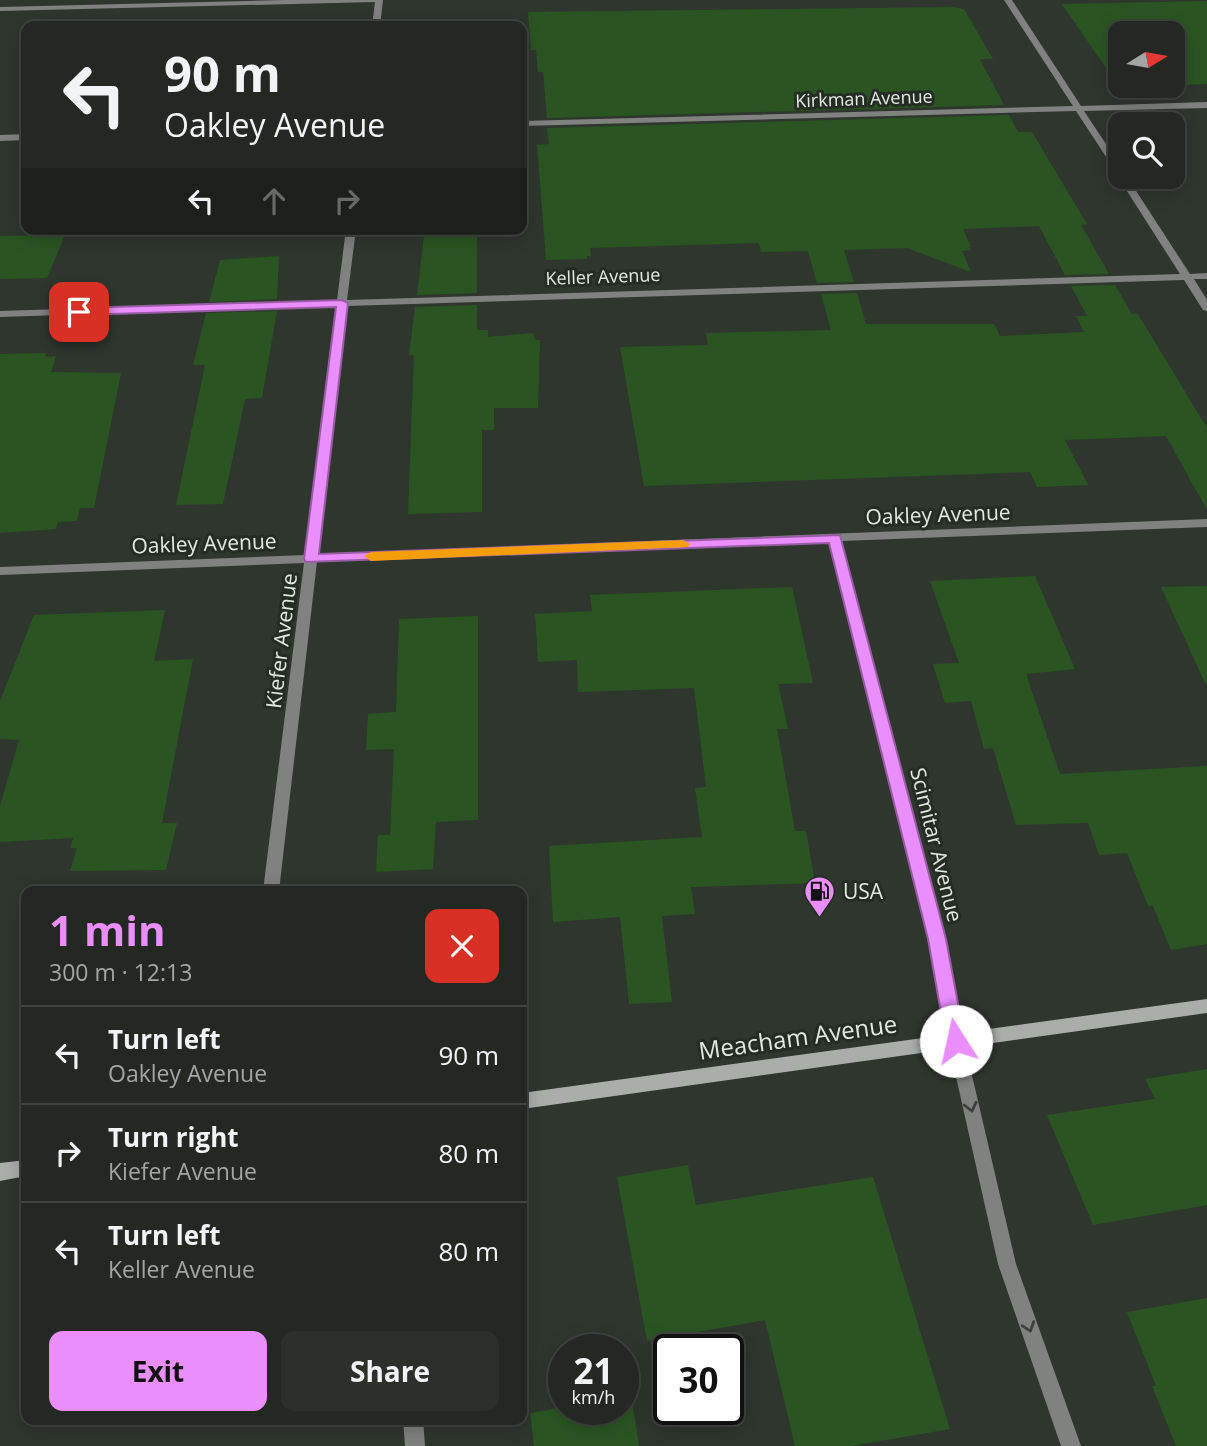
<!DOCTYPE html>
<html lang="en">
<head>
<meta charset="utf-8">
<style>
	:root { --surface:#232822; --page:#2b302a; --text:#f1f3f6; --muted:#a3a6a5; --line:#404440; --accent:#ea8dfd }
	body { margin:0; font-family:"Open Sans",sans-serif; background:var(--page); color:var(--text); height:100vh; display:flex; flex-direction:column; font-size:26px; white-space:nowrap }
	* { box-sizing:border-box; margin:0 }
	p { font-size:23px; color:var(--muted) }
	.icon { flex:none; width:38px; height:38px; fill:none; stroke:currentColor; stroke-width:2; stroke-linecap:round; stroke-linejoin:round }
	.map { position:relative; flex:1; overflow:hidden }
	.drawer { position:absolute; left:21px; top:886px; width:506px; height:539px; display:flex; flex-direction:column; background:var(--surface); border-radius:14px; box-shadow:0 4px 18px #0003,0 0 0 2px var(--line) }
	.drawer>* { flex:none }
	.top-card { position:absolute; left:21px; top:21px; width:506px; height:214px; border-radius:14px; box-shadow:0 4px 18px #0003,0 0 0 2px var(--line); background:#232822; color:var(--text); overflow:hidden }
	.needle { width:46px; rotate:79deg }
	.tools { position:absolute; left:1108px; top:21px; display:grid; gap:14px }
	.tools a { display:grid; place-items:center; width:77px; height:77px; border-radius:14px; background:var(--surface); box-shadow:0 4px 18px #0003,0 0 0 2px var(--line); font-size:35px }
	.speed { position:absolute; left:548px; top:1334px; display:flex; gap:14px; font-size:35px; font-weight:700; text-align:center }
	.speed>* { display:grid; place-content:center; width:91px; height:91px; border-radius:50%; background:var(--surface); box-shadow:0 4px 18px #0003,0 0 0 2px var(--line); line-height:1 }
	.speed small { font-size:18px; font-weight:400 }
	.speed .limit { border:4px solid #111; border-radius:10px; background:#fff; color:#111 }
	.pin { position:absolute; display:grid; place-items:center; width:60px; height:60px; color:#fff; margin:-30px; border-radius:14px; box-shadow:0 4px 10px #0006 }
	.me { position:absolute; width:77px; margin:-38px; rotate:350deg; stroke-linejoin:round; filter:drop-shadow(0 0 5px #0008) }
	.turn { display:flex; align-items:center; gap:24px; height:147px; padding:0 28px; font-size:32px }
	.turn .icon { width:91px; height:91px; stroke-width:2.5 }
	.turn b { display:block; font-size:49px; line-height:60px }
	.lanes { display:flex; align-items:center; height:66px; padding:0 28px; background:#0003; justify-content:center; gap:35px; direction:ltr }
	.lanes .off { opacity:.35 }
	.round { display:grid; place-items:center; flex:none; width:74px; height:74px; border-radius:14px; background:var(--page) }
	.overview { display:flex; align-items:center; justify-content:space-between; height:119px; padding:0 28px }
	h1 { font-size:42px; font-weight:700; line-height:52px; color:var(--accent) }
	.cta { display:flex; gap:14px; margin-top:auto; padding:14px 28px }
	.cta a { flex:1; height:80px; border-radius:14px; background:var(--accent); color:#111; font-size:28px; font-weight:700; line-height:80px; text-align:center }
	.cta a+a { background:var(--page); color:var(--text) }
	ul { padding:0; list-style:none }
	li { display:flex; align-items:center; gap:21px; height:98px; padding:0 28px; border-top:2px solid var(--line) }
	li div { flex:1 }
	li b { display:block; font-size:26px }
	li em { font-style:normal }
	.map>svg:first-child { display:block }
</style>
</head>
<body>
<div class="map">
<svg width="1207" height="1446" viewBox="0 0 1207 1446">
	<rect width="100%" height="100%" fill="#2f362e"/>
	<path fill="#2a5522" d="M1207,1V84L1172,85V33H1120V86H1159L1119,87L1062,4Z
		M952,7L964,9L993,59H980L1004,105L547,118L543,72H538L536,50H531L528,12Z
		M1009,115L1018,132H1032L1087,224L1081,225L1109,274L1065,275L1039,226L963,229L971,247H969L971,250L962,251L971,272L907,248L844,250L854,282L817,283L808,251L761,252L759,243L590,248L591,256H587V259L546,260L537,145L549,144L547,128Z
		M477,234V293L417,295L424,236Z
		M65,235L47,278L0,279V236Z
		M279,256L277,299L209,302L220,260Z
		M1115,285L1132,314H1138L1207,428V510L1166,436L1065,440L1088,485L1037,487L1030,472L644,486L620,347L708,345L706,333L831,330L821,294L857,293L866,324H994L1000,336L1084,332L1076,316H1087L1071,286Z
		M477,305V330H488V337L533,333L535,340H540L538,408H494V430H482V512L408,514L414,355H409L415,307Z
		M277,311L262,398L245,399L223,504L176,505L205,365H193L206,313Z
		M46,353L45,357L56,356L51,372L121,373L94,508H80L77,521L58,522L56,529L0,533V354Z
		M1035,576L1075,669L1026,674L1060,774L1207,766V944L1171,950L1153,906H1148L1127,853L1099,855L1088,823L1016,825L993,748L984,749L971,701L945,703L933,664L959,663L930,581Z
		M1207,586V687L1161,587Z
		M792,587L813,683L778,684L788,729H777L795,831H806L815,883L691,887L695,914L662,916L672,1002L629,1004L620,917L553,922L549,846L702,837L695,788L706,787L694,688L578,692L577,660L538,662L535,614L592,611L590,595Z
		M165,610L154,661L193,659L162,823H177L166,870L70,871L77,848H70L73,838L0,842V806L19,740L0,739V701L34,615Z
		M478,616V820L436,822L433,869L376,872L378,835H390L394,749L366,750L368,714L396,712L399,619Z
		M1207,1069V1205L1093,1225L1047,1115L1155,1099L1145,1079Z
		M688,1165L696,1205L873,1177L950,1429L851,1446H795L765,1320L647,1341L617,1177Z
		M1207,1298V1446H1176L1152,1386H1156L1127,1312Z
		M631,1396L639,1446H534L530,1413L564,1407L623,1409V1397Z"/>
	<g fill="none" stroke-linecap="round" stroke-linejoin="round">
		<path fill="#7f827e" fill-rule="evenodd" d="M285,0H383L380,26H372L375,2L0,11V7Z
			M1004,0H1012L1081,106L1207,102V108L1084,111L1120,165V175L1116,172L1076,111L522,126V121L1073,106Z
			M26,134V140L0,141V135Z
			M1120,175L1127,177L1190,274L1207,273V279H1194L1207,300V311L1203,310L1184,280L347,306L318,554L1207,519V527L842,541L945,939L964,1041L1016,1264L1081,1446H1061L998,1264L948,1041L929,939L830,542L317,562L279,891H263L304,563L0,575V567L305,555L337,306L0,317V311L337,300L346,229H356L347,300L1180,274L1118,177Z
			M403,1419H423L425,1446H405Z"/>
		<path fill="#a9afa8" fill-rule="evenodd" d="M1207,999V1013L522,1109V1093Z
			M26,1160V1176L0,1181V1163Z"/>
	</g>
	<defs><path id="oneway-chevron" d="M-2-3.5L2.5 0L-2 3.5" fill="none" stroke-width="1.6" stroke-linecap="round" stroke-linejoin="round" transform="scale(1.75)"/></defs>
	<g stroke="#3c423a">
		<use href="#oneway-chevron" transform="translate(971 1107) rotate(77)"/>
		<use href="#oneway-chevron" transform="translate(1029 1327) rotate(71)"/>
	</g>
	<path fill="#ea8dfd" stroke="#985ca4" stroke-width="2" d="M342,300L348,303L319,554L840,535L946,939L965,1041L962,1047L956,1049L949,1047L946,1041L928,939L829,543L306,562L304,559L336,307L79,315L73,312L79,308Z"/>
	<path fill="#f59e0b" d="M683,540L690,544L688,547L371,561L364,556L371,552Z"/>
	<defs>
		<symbol id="fuel-pin" viewBox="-11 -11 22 30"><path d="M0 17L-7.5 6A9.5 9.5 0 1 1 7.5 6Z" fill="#ea8dfd" stroke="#252c24"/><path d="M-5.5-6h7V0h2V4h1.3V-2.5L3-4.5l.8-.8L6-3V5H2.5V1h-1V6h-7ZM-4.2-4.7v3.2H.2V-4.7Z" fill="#111"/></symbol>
	</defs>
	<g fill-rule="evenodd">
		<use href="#fuel-pin" x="802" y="874" width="35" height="47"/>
	</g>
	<g text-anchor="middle" stroke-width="6" stroke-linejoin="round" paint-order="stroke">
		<g font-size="18" fill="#e4e8e3" stroke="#252c24">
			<text transform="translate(864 99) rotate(-2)" y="6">Kirkman Avenue</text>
			<text transform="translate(603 277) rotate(-2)" y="6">Keller Avenue</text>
		</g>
		<g font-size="21" fill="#e4e8e3" stroke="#252c24">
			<text transform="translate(938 515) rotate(-2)" y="7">Oakley Avenue</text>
			<text transform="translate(204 544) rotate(-2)" y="7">Oakley Avenue</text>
			<text transform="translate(282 641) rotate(-83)" y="7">Kiefer Avenue</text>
			<text transform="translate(936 845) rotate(76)" y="7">Scimitar Avenue</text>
		</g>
		<g font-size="21" fill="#e4e8e3" stroke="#252c24" text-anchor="start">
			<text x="843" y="899">USA</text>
		</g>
		<g font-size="24" fill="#e4e8e3" stroke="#252c24">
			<text transform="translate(798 1038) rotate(-8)" y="8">Meacham Avenue</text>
		</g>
	</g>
</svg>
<div class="tools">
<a><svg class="needle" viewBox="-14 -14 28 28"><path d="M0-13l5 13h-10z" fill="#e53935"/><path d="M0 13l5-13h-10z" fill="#a3a6a5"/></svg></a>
<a><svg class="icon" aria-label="search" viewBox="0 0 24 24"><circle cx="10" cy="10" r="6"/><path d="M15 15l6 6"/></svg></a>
</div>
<div class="speed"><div>21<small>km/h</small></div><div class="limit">30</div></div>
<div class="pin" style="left:79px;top:312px;background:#d93025"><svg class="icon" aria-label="arrive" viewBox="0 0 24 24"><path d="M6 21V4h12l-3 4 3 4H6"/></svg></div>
<svg class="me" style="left:956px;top:1041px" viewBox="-20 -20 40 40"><circle r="19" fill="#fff"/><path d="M0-13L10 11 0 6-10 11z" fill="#ea8dfd"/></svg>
<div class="top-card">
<div class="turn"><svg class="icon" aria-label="left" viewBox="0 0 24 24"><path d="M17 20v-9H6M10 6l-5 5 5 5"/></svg><div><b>90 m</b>Oakley Avenue</div></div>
<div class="lanes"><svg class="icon" aria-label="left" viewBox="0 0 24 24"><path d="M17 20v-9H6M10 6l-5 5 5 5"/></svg><svg class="icon off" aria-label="ahead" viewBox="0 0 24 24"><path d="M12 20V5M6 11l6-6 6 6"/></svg><svg class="icon off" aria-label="right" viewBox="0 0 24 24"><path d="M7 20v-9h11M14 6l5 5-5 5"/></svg></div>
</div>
<section class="drawer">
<div class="overview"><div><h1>1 min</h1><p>300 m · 12:13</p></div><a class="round" style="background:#d93025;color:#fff"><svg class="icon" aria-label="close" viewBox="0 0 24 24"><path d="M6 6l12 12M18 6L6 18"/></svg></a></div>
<ul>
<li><svg class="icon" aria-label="left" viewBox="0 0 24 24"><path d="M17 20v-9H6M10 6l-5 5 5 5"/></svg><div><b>Turn left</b><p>Oakley Avenue</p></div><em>90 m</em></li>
<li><svg class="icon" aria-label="right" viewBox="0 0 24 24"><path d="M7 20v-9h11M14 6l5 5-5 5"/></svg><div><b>Turn right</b><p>Kiefer Avenue</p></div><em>80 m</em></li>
<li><svg class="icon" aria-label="left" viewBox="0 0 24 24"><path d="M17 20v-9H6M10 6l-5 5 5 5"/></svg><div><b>Turn left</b><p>Keller Avenue</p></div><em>80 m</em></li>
</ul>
<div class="cta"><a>Exit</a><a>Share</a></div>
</section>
</div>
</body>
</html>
